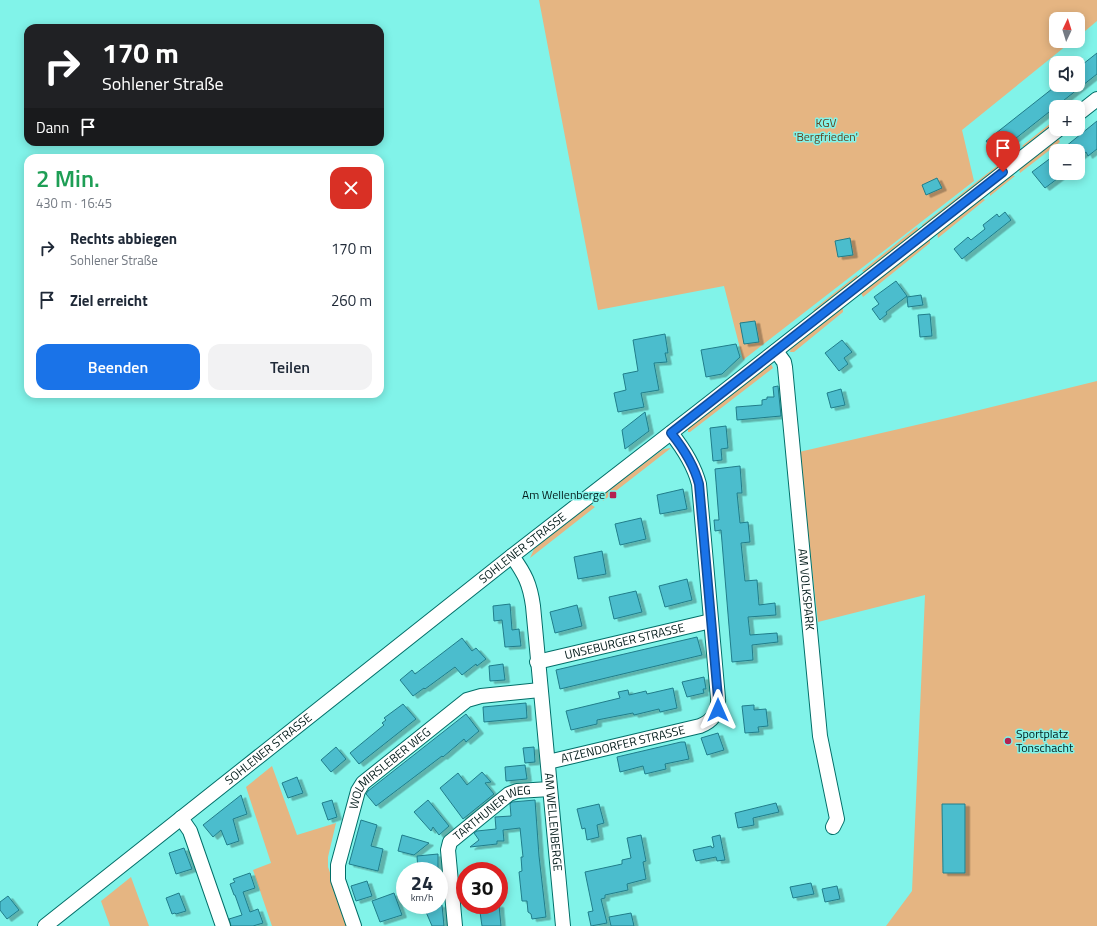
<!DOCTYPE html>
<html lang="de">
<head>
<meta charset="utf-8">
<style>
	:root { --surface:#fff; --page:#f2f2f3; --text:#1f2937; --muted:#747a83; --accent:#1a73e8 }
	body { margin:0; font-family:"Titillium Web",sans-serif; background:var(--page); color:var(--text); height:100vh; display:flex; flex-direction:column; font-size:15px; white-space:nowrap }
	* { box-sizing:border-box; margin:0 }
	p { font-size:13px; color:var(--muted) }
	.icon { flex:none; width:22px; height:22px; fill:none; stroke:currentColor; stroke-width:2; stroke-linecap:round; stroke-linejoin:round }
	.map { position:relative; flex:1; overflow:hidden }
	.panel { position:absolute; left:24px; top:154px; width:360px; height:244px; display:flex; flex-direction:column; background:var(--surface); border-radius:12px; box-shadow:0 2px 10px #0003 }
	.panel>* { flex:none }
	.guide { position:absolute; left:24px; top:24px; width:360px; height:122px; border-radius:12px; box-shadow:0 2px 10px #0003; background:#202124; color:#fff; overflow:hidden }
	.needle { width:26px; rotate:4deg }
	.fabs { position:absolute; left:1049px; top:12px; display:grid; gap:8px }
	.fabs a { display:grid; place-items:center; width:36px; height:36px; border-radius:8px; background:var(--surface); box-shadow:0 2px 10px #0003; font-size:20px }
	.speed { position:absolute; left:396px; top:862px; display:flex; gap:8px; font-size:20px; font-weight:700; text-align:center }
	.speed>* { display:grid; place-content:center; width:52px; height:52px; border-radius:50%; background:var(--surface); box-shadow:0 2px 10px #0003; line-height:1 }
	.speed small { font-size:10px; font-weight:400 }
	.speed .limit { border:6px solid #d22; background:#fff; color:#111 }
	.pin { position:absolute; display:grid; place-items:center; width:34px; height:34px; color:#fff; margin:-41px -17px; border-radius:50% 50% 50% 0; rotate:-45deg; box-shadow:0 0 4px #0007 }
	.pin .icon { rotate:45deg }
	.me { position:absolute; width:44px; margin:-22px; rotate:0deg; stroke-linejoin:round; filter:drop-shadow(0 0 3px #0008) }
	.turn { display:flex; align-items:center; gap:14px; height:84px; padding:0 12px; font-size:18px }
	.turn .icon { width:52px; height:52px; stroke-width:2.5 }
	.turn b { display:block; font-size:28px; line-height:34px }
	.then { display:flex; align-items:center; height:38px; padding:0 12px; background:#0003; gap:8px; font-size:15px }
	.round { display:grid; place-items:center; flex:none; width:42px; height:42px; border-radius:12px; background:var(--page) }
	.overview { display:flex; align-items:center; justify-content:space-between; height:68px; padding:0 12px }
	h1 { font-size:24px; font-weight:600; line-height:30px; color:#1e9e55 }
	.button { display:flex; gap:8px; margin-top:auto; padding:8px 12px }
	.button a { flex:1; height:46px; border-radius:12px; background:var(--accent); color:#fff; font-size:16px; font-weight:600; line-height:46px; text-align:center }
	.button a+a { background:var(--page); color:var(--text) }
	ul { padding:0; list-style:none }
	li { display:flex; align-items:center; gap:12px; height:52px; padding:0 12px }
	li div { flex:1 }
	li b { display:block; font-size:15px }
	li em { font-style:normal }
	.map>svg:first-child { display:block }
</style>
</head>
<body>
<div class="map">
<svg width="1097" height="926" viewBox="0 0 1097 926">
	<defs>
		<filter id="shadow"><feDropShadow dx="4.5" dy="2.5" stdDeviation="0" flood-color="#0004"/></filter>
	</defs>
	<rect width="100%" height="100%" fill="#81f3e9"/>
	<path fill="#e5b582" d="M539,0H1097V21L1078,37V19H1056V41H1072L962,130L974,181L743,360L724,286L598,310Z
		M1056,119V124L1025,148L1022,146Z
		M1058,138L1060,142L1020,173L1019,169Z
		M998,165L1000,168L923,228L922,225Z
		M1012,175L1015,176L990,196V192Z
		M982,198L985,200L938,238L937,233Z
		M917,227L919,231L866,273L862,271Z
		M930,239V243L863,297L861,293Z
		M857,275L859,279L817,312L813,310Z
		M843,308V312L794,352H790L791,348Z
		M771,364L773,368L690,432H688V429L694,422Z
		M1097,381V926H886L912,891L925,595L818,622L799,452L951,417Z
		M671,448L603,501L601,496L658,453L664,449Z
		M590,504L595,507L530,558L535,547Z
		M272,766L297,835L336,823L328,857V867L349,926H272L253,870L271,863L246,787Z
		M131,877L149,926H110L101,901Z"/>
	<path fill="#4bbdcd" stroke="#207d8a" filter="url(#shadow)" d="M1097,53V74L996,154L986,141L1057,85H1078V68Z
		M1097,121V149L1088,156L1086,152L1078,158V151H1060Z
		M1056,154V173H1065L1045,188L1032,172Z
		M937,178L942,188L926,195L922,185Z
		M1005,212L1011,220L962,259L954,249L968,237L971,240L985,229L983,225L997,214L999,217Z
		M850,238L853,255L838,257L835,241Z
		M896,281L907,296L886,312L887,314L880,320L872,309L879,304L874,297Z
		M921,295L923,305L908,307L907,297Z
		M930,314L932,336L920,337L918,315Z
		M755,321L759,342L744,344L740,323Z
		M665,334L668,353H665L667,362L654,363L659,390L641,393L644,407L618,412L614,393L626,390L623,374L638,371L633,340Z
		M842,340L852,352L844,358L848,364L839,371L825,353Z
		M736,344L740,357L722,374L706,377L701,350Z
		M778,386L781,416L737,420L736,407L762,405V400L767,399V397H774L773,387Z
		M841,389L845,405L831,408L827,393Z
		M645,412L649,431L625,449L622,430Z
		M726,426L728,448L721,449L722,460L713,461L710,428Z
		M740,466L742,493H737L740,523L748,522L750,542L741,543L745,581L757,580L759,605L775,603L776,615L748,617L750,635L777,633L778,642L752,645L753,660L732,662L721,530L715,531L714,520H719L715,469Z
		M683,489L687,509L660,514L657,495Z
		M641,518L646,539L620,545L615,524Z
		M602,551L606,574L578,579L574,557Z
		M687,579L692,600L665,607L659,586Z
		M636,591L642,612L614,619L609,597Z
		M510,604L512,630L519,629L521,646L505,647L502,620L494,621L493,606Z
		M577,605L582,626L555,633L550,612Z
		M697,637L702,655L560,689L556,670Z
		M462,638L472,651L476,648L486,659L477,666L476,664L462,675L455,667L425,689L424,688L413,696L400,680L412,670L415,674Z
		M503,664L505,680L490,681L489,666Z
		M704,677L706,689H703L704,693L687,697L682,682Z
		M673,688L677,708L660,712L659,709L634,715L633,713L597,720V724L571,730L566,711L620,698L618,692L628,690L629,695L646,691L647,694Z
		M526,703L527,718L484,722L483,707Z
		M403,704L416,719L359,764L350,753L384,725L382,723L386,720L384,718Z
		M754,705V710L766,709L768,726L758,727L759,732L745,733L742,706Z
		M466,714L479,731L466,742L464,739L443,757L442,756L376,806L366,794L368,791Z
		M718,733L724,750L707,755L701,738Z
		M681,742H685L689,759L665,764L666,769L645,774L643,766L620,772L617,757Z
		M336,747L346,759L331,772L321,760Z
		M534,747L535,762L525,763L523,748Z
		M525,765L527,779L506,781L505,767Z
		M482,772L491,782L485,783L494,794L463,819L440,788L458,773L467,785Z
		M297,777L303,793L288,798L282,783Z
		M241,795L247,814L233,819L239,841L227,845L221,830L213,837L203,825Z
		M332,800L337,817L328,820L322,803Z
		M428,800L449,826L439,835L433,827L431,831L414,812Z
		M535,800L539,856L546,917L532,919L531,914L528,912L527,901H522L519,872L522,871L521,857H523L520,828L503,830L504,841H497V844L470,847L479,840L474,833L477,831L496,829L495,817L511,816L510,804L512,802Z
		M776,803L779,812L753,818L754,825L738,828L735,813Z
		M599,804L604,823L597,825L599,837L587,840L585,828L582,829L577,809Z
		M942,804H965V873H943Z
		M361,820L377,825L371,846L383,849L378,871L349,864Z
		M402,835L429,843L414,855L398,851Z
		M641,835L646,861L643,862L646,879L627,884L628,890L605,895V898L601,899L607,923L591,926L588,912L593,911L585,872L622,864V860L631,858L627,838Z
		M720,835L725,860L717,861L716,857L696,861L693,850L711,846L712,848L714,847L712,837Z
		M184,848L192,869L176,874L169,853Z
		M438,854V871H418L417,856Z
		M250,873L255,888L243,892L250,912L258,909L263,923L253,926H231L229,919L242,915L235,895H234L230,884L235,882L233,879Z
		M367,881L372,896L356,901L351,886Z
		M811,883L814,894L793,898L790,887Z
		M837,886L840,899L825,902L822,889Z
		M179,893L186,911L176,914L175,913L172,914L166,898Z
		M394,893L402,915L380,922L372,901Z
		M8,896L19,910L7,919L0,910V902Z
		M423,905H442L444,926H432Z
		M479,905H499L501,926H482Z
		M631,913L634,926H611L609,917Z"/>
	<g fill="none" stroke-linecap="round" stroke-linejoin="round">
		<defs>
			<g id="minor">
				<path d="M1078,114L1097,99"/>
				<path id="s1" d="M776,351L784,362L785,367L820,736L837,819L833,827"/>
				<path id="s2" d="M512,556C525,574 530,584 533,606L563,926"/>
				<path id="s3" d="M537,662L711,621"/>
				<path id="s4" d="M548,762L700,726C713,721 719,712 718,698L699,484C694,465 683,448 671,433"/>
				<path d="M181,818L190,831L223,926"/>
				<path id="s5" d="M45,926L512,556L699,411L1059,129"/>
				<path id="s6" d="M354,926L338,880V865L358,791L363,783L467,700L481,696L540,690"/>
				<path id="s7" d="M455,926L448,850L450,842L509,794L517,791L550,789"/>
			</g>
		</defs>
		<use href="#minor" stroke="#026f69" stroke-width="16"/>
		<use href="#minor" stroke="#fff" stroke-width="14"/>
	</g>
	<g fill="none" stroke-linecap="round" stroke-linejoin="round">
		<defs>
			<path id="route" d="M718,710V698L699,484C694,465 683,448 671,433L1003,172"/>
		</defs>
		<use href="#route" stroke="#114b97" stroke-width="10"/>
		<use href="#route" stroke="#1a73e8" stroke-width="7"/>
	</g>
	<g fill="#b32251" stroke="#81f3e9" stroke-width="1.5">
		<rect x="609" y="491" width="8" height="8" rx="2"/>
		<circle cx="1008" cy="741" r="4"/>
	</g>
	<g text-anchor="middle" stroke-width="3" stroke-linejoin="round" paint-order="stroke">
		<g font-size="12" fill="#634523" stroke="#81f3e9">
			<text x="826" y="127">KGV<tspan x="826" dy="14">'Bergfrieden'</tspan></text>
		</g>
		<g font-size="12" fill="#031b1a" stroke="#81f3e9" text-anchor="end">
			<text x="605" y="499">Am Wellenberge</text>
			<text x="1016" y="738" text-anchor="start">Sportplatz<tspan x="1016" dy="14">Tonschacht</tspan></text>
		</g>
		<g font-size="12" fill="#031b1a" stroke="#81f3e9">
			<text dy="4" stroke="none"><textPath href="#s5" startOffset="609">SOHLENER STRASSE</textPath></text>
			<text dy="4" stroke="none"><textPath href="#s1" startOffset="242">AM VOLKSPARK</textPath></text>
			<text dy="4" stroke="none"><textPath href="#s3" startOffset="90">UNSEBURGER STRASSE</textPath></text>
			<text dy="4" stroke="none"><textPath href="#s4" startOffset="77">ATZENDORFER STRASSE</textPath></text>
			<text dy="4" stroke="none"><textPath href="#s5" startOffset="285">SOHLENER STRASSE</textPath></text>
			<text dy="4" stroke="none"><textPath href="#s6" startOffset="178">WOLMIRSLEBER WEG</textPath></text>
			<text dy="4" stroke="none"><textPath href="#s7" startOffset="137">TARTHUNER WEG</textPath></text>
			<text dy="4" stroke="none"><textPath href="#s2" startOffset="272">AM WELLENBERGE</textPath></text>
		</g>
	</g>
</svg>
<div class="fabs">
<a><svg class="needle" viewBox="-14 -14 28 28"><path d="M0-13l5 13h-10z" fill="#e53935"/><path d="M0 13l5-13h-10z" fill="#747a83"/></svg></a>
<a><svg class="icon" aria-label="sound" viewBox="0 0 24 24"><path d="M4 9h4l5-4v14l-5-4H4zM17 9q2 3 0 6"/></svg></a>
<a>+</a>
<a>−</a>
</div>
<div class="speed"><div>24<small>km/h</small></div><div class="limit">30</div></div>
<div class="pin" style="left:1003px;top:172px;background:#d93025"><svg class="icon" aria-label="arrive" viewBox="0 0 24 24"><path d="M6 21V4h12l-3 4 3 4H6"/></svg></div>
<svg class="me" style="left:718px;top:710px" viewBox="-20 -20 40 40"><path d="M0-17L14 15 0 8-14 15z" fill="#1a73e8" stroke="#fff" stroke-width="4"/></svg>
<div class="guide">
<div class="turn"><svg class="icon" aria-label="right" viewBox="0 0 24 24"><path d="M7 20v-9h11M14 6l5 5-5 5"/></svg><div><b>170 m</b>Sohlener Straße</div></div>
<div class="then">Dann<svg class="icon" aria-label="arrive" viewBox="0 0 24 24"><path d="M6 21V4h12l-3 4 3 4H6"/></svg></div>
</div>
<section class="panel">
<div class="overview"><div><h1>2 Min.</h1><p>430 m · 16:45</p></div><a class="round" style="background:#d93025;color:#fff"><svg class="icon" aria-label="close" viewBox="0 0 24 24"><path d="M6 6l12 12M18 6L6 18"/></svg></a></div>
<ul>
<li><svg class="icon" aria-label="right" viewBox="0 0 24 24"><path d="M7 20v-9h11M14 6l5 5-5 5"/></svg><div><b>Rechts abbiegen</b><p>Sohlener Straße</p></div><em>170 m</em></li>
<li><svg class="icon" aria-label="arrive" viewBox="0 0 24 24"><path d="M6 21V4h12l-3 4 3 4H6"/></svg><div><b>Ziel erreicht</b></div><em>260 m</em></li>
</ul>
<div class="button"><a>Beenden</a><a>Teilen</a></div>
</section>
</div>
</body>
</html>
